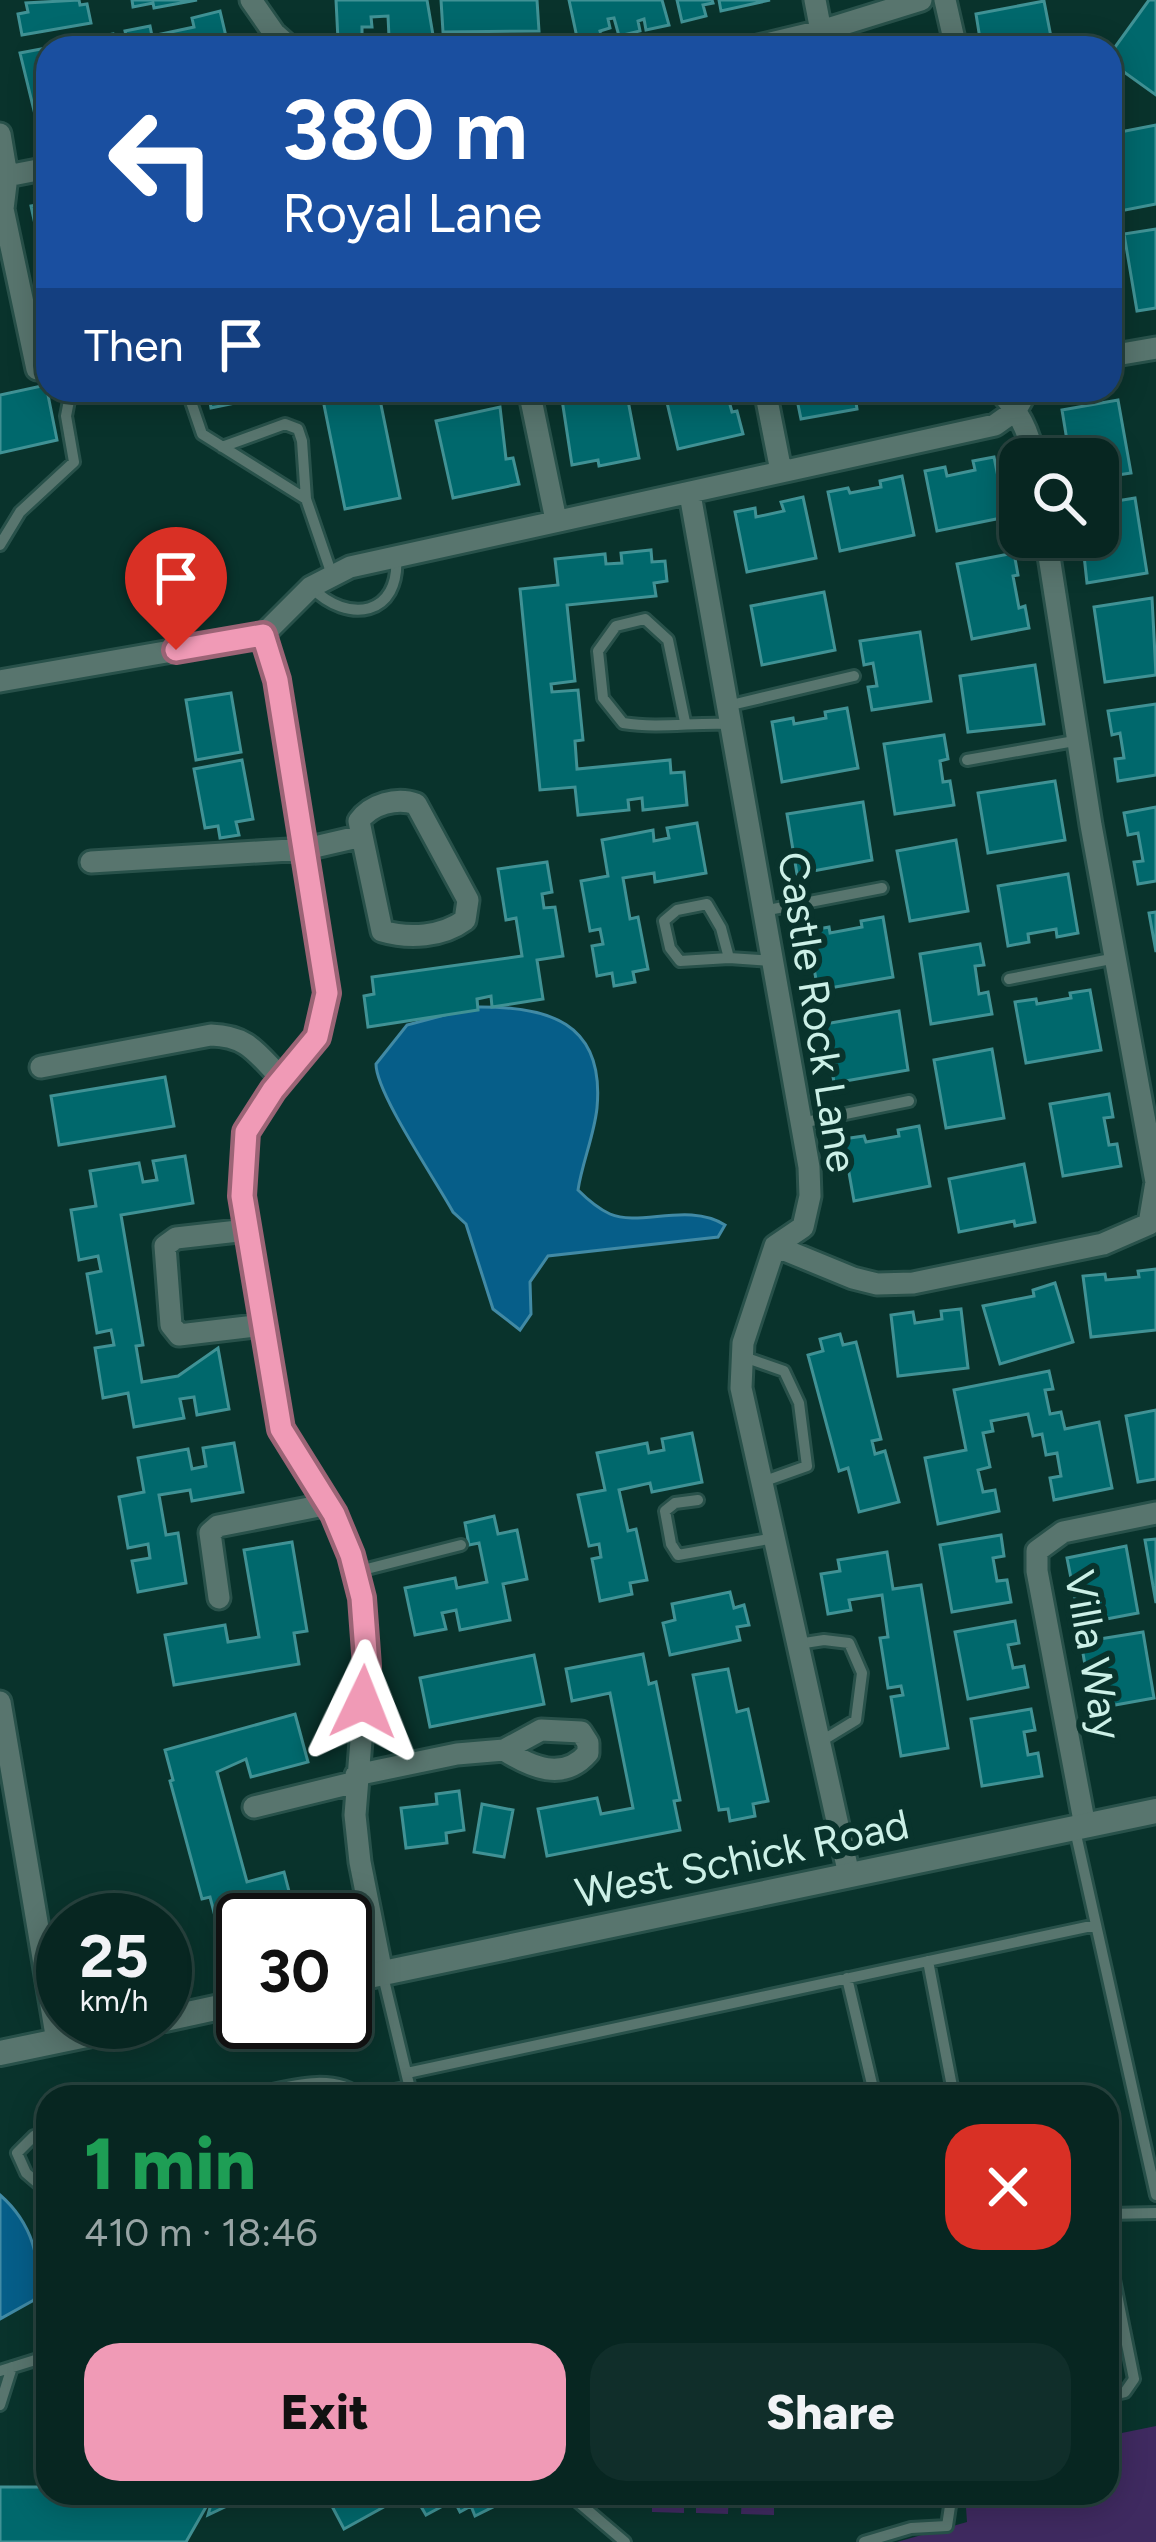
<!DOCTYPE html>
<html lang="en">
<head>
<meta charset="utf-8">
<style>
	:root { --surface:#072621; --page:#102e2a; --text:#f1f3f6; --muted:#98a5a5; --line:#28433f; --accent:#f09ab6 }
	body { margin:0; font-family:Figtree,sans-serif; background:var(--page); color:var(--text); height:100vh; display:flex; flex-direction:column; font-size:45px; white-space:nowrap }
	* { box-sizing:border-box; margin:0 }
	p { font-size:39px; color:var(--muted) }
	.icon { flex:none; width:66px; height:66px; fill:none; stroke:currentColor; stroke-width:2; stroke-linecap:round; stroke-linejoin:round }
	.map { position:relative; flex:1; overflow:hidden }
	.panel { position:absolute; left:36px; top:2085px; width:1083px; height:420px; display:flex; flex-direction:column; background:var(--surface); border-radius:36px; box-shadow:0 6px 30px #0003,0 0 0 3px var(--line) }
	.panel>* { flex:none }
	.hud { position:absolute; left:36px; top:36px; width:1086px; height:366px; border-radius:36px; box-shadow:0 6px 30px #0003,0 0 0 3px var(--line); background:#1a4fa0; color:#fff; overflow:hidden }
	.buttons { position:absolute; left:999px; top:438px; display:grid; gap:24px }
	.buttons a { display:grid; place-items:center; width:120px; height:120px; border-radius:24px; background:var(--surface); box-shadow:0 6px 30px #0003,0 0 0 3px var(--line); font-size:60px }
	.speed { position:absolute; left:36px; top:1893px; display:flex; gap:24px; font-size:60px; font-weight:700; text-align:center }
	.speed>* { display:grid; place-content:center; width:156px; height:156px; border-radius:50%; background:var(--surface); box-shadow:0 6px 30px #0003,0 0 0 3px var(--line); line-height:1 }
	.speed small { font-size:30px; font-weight:400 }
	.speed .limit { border:6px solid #111; border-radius:18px; background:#fff; color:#111 }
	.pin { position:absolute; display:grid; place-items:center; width:102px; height:102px; color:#fff; margin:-123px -51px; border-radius:50% 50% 50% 0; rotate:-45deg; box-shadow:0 0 12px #0007 }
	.pin .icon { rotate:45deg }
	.me { position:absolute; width:132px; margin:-66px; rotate:2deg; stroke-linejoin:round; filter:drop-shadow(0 0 9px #0008) }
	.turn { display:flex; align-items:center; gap:42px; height:252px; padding:0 48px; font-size:54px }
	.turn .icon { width:156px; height:156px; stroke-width:2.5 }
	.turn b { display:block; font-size:84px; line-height:102px }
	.then { display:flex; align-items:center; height:114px; padding:0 48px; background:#0003; gap:24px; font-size:45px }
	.round { display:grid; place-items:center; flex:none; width:126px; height:126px; border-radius:36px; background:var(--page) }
	.head { display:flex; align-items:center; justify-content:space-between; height:204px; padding:0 48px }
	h1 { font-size:72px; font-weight:800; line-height:90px; color:#1e9e55 }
	.button { display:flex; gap:24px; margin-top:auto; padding:24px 48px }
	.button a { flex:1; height:138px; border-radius:36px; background:var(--accent); color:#111; font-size:48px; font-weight:800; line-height:138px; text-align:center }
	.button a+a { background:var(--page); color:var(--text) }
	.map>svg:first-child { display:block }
</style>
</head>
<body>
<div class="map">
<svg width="1156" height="2542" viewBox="0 0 1156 2542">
	<rect width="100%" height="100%" fill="#09332c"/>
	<path fill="#3f2a60" d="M1156,2426V2542H897L967,2522L965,2493H1107V2436Z
		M652,2493H684V2513L652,2512Z
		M696,2493H729L728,2514L696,2513Z
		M742,2493H774V2515L741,2514Z"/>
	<path fill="#065e89" stroke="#418aa5" stroke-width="3" d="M475,1007C547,1006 605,1021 597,1108C594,1136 582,1163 578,1190C587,1199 599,1209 610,1214C640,1227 688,1202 725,1225L718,1237L548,1256L530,1282L531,1314L520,1330L493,1309L466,1224L453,1212C435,1179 376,1093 376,1064L407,1025Z
		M0,2195C31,2222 44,2261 34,2300L0,2319Z"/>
	<path fill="#00686c" stroke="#409295" stroke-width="3" d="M79,0L80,5L87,4L91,23L22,35L18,14L28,12L26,3Z
		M132,0H197L154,8L153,3L133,7Z
		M336,0H427L433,35L389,37L388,16L371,17L372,27H362V38L338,40Z
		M441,0H537L539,31L443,32Z
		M569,0H662L669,25L646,30L644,19L638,21L640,31L619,36L614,18L608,19L610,28L600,31L603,41L579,47Z
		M677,0H712L713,3L703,5L706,16L682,22Z
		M719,0H770L721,11Z
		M1149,0H1156V95L1110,62V54Z
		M1044,1L1052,42L1047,43L1048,48H990L988,37L980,39L976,14Z
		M220,11L228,45L224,48H129L125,31L150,26L152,36L194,27L192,18Z
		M113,34L116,48H88L86,39Z
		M46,48L48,125L38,127L20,53Z
		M1156,125V204L1120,211L1110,134Z
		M48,203V237L46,227L36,229L31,206Z
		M1156,229V308L1137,311L1124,234Z
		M48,243V266L43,267L39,245Z
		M46,385L57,440L0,453V395Z
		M208,390H299L211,408Z
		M321,390H378L400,498L345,509Z
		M579,390H626L639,458L599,466L598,460L572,465L561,393Z
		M664,390H726L732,412L737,411L743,434L678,449Z
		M795,390H854L857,409L801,419Z
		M905,390H947L907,399Z
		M1118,400L1131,473L1098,478V459H1070L1062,410Z
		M500,407L506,459L513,458L519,484L453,498L436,421Z
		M994,457L1006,517L937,531L925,471L945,467L947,476L975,470L973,461Z
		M902,476L914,535L840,551L828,492L848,488L850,493L881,487L880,481Z
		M803,497L816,558L747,572L735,512L755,508L756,517L784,511L781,502Z
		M1135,498L1147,573L1087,583L1082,537H1098V504Z
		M651,550L652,562L665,561L667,581L654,583L656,596L567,605L575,681L551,684L552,692L578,690L583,740L575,741L577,769L670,760L671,773L684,772L687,805L643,810L642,798L628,800L629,810L578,815L575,787L540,790L520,589L558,585L555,559L605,554L606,564L622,563L621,553Z
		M1014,553L1018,575L1013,576L1019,608L1025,606L1029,628L972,639L957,564Z
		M824,592L835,650L762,665L751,606Z
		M1152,598L1156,675L1105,682L1094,607Z
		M920,632L931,701L872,710L868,687L877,686L873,663L864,665L860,641Z
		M1035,665L1044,724L968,732L960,676Z
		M231,693L241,752L196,760L186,700Z
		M1156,704V775L1118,781L1115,759L1124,758L1120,733L1112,735L1108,711Z
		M847,708L858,768L782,782L772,722L793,718L794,724L826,718L825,712Z
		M944,735L948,759L940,761L943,782L950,781L954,805L895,814L884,744Z
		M242,760L253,819L236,822L239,835L220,838L218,826L205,828L194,769Z
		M1055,781L1065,840L988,853L978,793Z
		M863,802L872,860L797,874L787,814Z
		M1156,807V881L1138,884L1134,862L1143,861L1138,833L1128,835L1124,813Z
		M697,823L706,873L655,882L654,873L623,878L630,919L638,917L648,969L633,972L635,982L614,986L612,973L597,976L592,946L603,944L600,929L590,931L581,881L608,876L602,840L653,830L654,841L669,838L667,828Z
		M956,840L968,911L910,921L897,851Z
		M547,862L552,892L542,894L544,908L555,907L563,956L537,960L543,999L492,1007L491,996L477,999L478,1010L368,1027L364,996L374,994L372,977L522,956L516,918L506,920L498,869Z
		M1068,874L1078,933L1057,937L1056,929L1028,934L1029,942L1008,946L998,886Z
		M1156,912V952L1149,913Z
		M883,917L893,977L818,990L807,931L829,927L830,933L862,927L861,921Z
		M980,944L984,965L975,966L979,994L988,992L992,1014L931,1024L920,954Z
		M1090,990L1101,1050L1026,1063L1015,1002L1036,999L1037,1004L1071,998L1070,993Z
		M899,1011L908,1070L834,1083L825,1024Z
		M992,1049L1004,1118L946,1128L934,1060Z
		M165,1077L174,1126L59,1145L51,1096Z
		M1109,1094L1113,1117L1104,1118L1109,1145L1117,1144L1121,1166L1063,1176L1050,1104Z
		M919,1126L930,1186L854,1201L843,1139L864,1136L866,1142L899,1136L898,1130Z
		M185,1156L193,1203L121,1215L143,1345L136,1346L142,1382L178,1376L218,1348L229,1409L197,1415L194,1397L180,1399L184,1418L134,1427L128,1393L103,1398L95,1348L114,1345L111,1330L97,1333L87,1274L101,1271L98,1256L79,1260L71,1210L96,1206L90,1171L139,1163L143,1182L157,1180L153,1161Z
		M1024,1164L1035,1222L1015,1226L1014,1221L959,1232L949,1179Z
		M1156,1269V1330L1091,1337L1083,1276L1105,1274L1106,1280L1139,1277L1138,1271Z
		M1055,1283L1073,1342L1000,1364L983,1306L1034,1296L1033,1290Z
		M961,1309L968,1368L898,1376L891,1315L913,1312L915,1323L942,1319L941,1311Z
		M840,1334L843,1345L856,1342L881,1439L872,1441L875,1454L885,1451L899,1502L859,1512L848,1468L839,1471L808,1355L823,1351L820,1339Z
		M1049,1371L1053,1389L1045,1390L1050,1414L1061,1412L1065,1429L1099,1422L1112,1488L1054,1500L1050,1478L1061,1476L1057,1453L1046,1455L1042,1434L1033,1436L1028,1414L991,1421L993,1431L983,1433L990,1467L978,1470L983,1492L995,1490L999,1511L938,1524L925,1458L966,1450L954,1390Z
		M1156,1410V1479L1138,1482L1126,1416Z
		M692,1433L702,1482L652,1492L650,1483L619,1490L628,1531L636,1529L647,1580L630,1583L632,1594L600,1601L592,1559L601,1557L599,1544L589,1546L578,1495L605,1490L597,1453L647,1443L649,1453L664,1450L662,1439Z
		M234,1443L243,1492L192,1501L190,1490L159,1495L166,1535L178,1533L186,1583L138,1592L132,1561L150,1558L148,1544L128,1548L119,1497L144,1492L138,1458L188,1449L192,1469L206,1466L203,1448Z
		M494,1516L498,1534L517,1530L527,1579L503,1584L510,1620L460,1630L456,1610L442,1613L446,1629L415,1635L405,1588L455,1578L457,1588L487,1582L479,1543L469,1545L465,1523Z
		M1001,1535L1004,1556L993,1558L997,1581L1007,1580L1011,1602L952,1612L940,1545Z
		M1156,1539V1603L1145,1540Z
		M292,1542L307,1631L294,1633L299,1664L174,1685L165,1635L225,1625L228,1642L259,1637L244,1550Z
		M1126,1546L1138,1613L1080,1624L1067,1558Z
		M887,1552L893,1589L921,1585L948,1748L901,1756L891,1697L903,1695L901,1686L888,1688L880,1638L888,1637L882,1595L849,1600L851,1610L828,1614L821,1574L840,1571L838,1560Z
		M730,1592L734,1608L744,1605L749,1625L737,1627L740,1640L670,1655L663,1623L675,1620L672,1604Z
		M1015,1621L1019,1643L1008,1645L1013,1668L1024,1666L1028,1687L968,1699L955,1632Z
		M1143,1632L1154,1698L1093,1709L1089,1687L1100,1685L1096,1663L1085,1665L1081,1642Z
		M643,1654L649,1684L656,1682L680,1800L674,1801L680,1830L547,1856L538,1809L597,1798L601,1814L633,1808L610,1693L572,1701L566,1669Z
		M534,1655L544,1704L430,1727L420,1678Z
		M728,1669L737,1712L748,1709L768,1801L753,1804L755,1816L730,1821L728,1809L719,1810L693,1675Z
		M1031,1709L1035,1730L1024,1732L1028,1755L1038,1753L1042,1776L982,1786L971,1719Z
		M295,1714L308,1762L251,1777L246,1759L217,1772L247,1882L284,1872L292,1903L217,1924L210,1897L202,1899L170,1781L173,1780L165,1750Z
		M459,1791L464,1830L446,1833L447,1843L406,1848L401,1808L437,1804L436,1794Z
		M482,1804L513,1810L504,1857L474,1852Z
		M0,2487H48V2493H214L186,2542H0Z
		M221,2493H289L268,2505L250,2495L208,2515L213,2497Z
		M325,2493H409L344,2529Z
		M413,2493H514L515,2496L475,2516L471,2506L460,2512L454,2500L426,2515Z"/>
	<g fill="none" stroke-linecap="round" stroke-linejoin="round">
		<defs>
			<path id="service" d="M187,390L202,434L306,499L332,575
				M222,447L285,424L298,429L302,441L306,499
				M0,545L20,512L74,462L66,416L71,390
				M311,587C348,625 401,616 396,556
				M727,706L854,676
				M685,722L668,640L645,619L616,626L598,651L603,698L623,723C660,729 693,722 730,724
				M967,760L1080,740
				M763,911L882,888
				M729,958L721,928L707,904L677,910L664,921L670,948L680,961L729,958L773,961
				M1009,979L1116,958
				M801,1123L909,1101
				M744,1357L784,1371L799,1403L807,1466L762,1482
				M698,1500L675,1503L665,1511L671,1544L678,1555L775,1538
				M355,1572L461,1545
				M798,1644L824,1640L849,1643L862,1673L856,1720L820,1742
				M1075,1830L1156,2195
				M928,1961L954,2097
				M383,1976L412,2097
				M847,1978L875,2097
				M407,2073L1096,1925
				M362,2096L410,2087
				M240,2097C279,2090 331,2069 362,2097
				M618,2097L644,2093L661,2097
				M48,2133L34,2136L17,2153L26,2173L48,2192
				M1107,2214L1156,2213
				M1107,2245L1134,2379L1125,2392L1107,2396
				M0,2371L48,2356
				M0,2405L12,2367
				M571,2496L625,2542
				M864,2542L911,2528L947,2526L952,2493"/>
			<path id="minor" d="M251,0L274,33L291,48
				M815,0L821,31
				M945,0L956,48
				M750,48L821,31L921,0
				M0,134L7,176L3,209L37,369
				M7,176L48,168
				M1110,356L1156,348
				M529,390L556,520
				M765,390L781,471
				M999,390C1018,411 1029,430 1034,459
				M690,494L809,1167L810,1196L803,1227L775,1246L743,1343L741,1388L849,1875
				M1046,537L1091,825L1156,1182
				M263,635L277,681L327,993L317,1037L273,1090L246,1133L242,1196L281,1429L334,1514L351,1555L362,1598L367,1667L355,1815L360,1862L382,1973
				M0,681L263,635L311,587L350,567L995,425L1016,410L1027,390
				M91,862L306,849L362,836L382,931C409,939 442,937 465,920L468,900L416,804C397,797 371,804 359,821L362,836
				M41,1067L211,1035C249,1036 257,1054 282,1079
				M247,1230L176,1238L165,1246L171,1325L179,1335L263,1325
				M775,1246L853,1278L877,1284L913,1283L1103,1244L1149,1224L1156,1182
				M219,1598L210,1533L218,1526L329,1504
				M0,1702L57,2041
				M356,1775L457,1754L504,1750L541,1730L581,1732L588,1743V1753C563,1782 531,1767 504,1750
				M254,1807L356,1782
				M1085,1826L1037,1571V1551L1063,1532L1156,1513"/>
			<path id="tertiary" d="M345,1981L1156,1811
				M165,2019L243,2002
				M0,2053L149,2022"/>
		</defs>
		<use href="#service" stroke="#28514a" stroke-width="16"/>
		<use href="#minor" stroke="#28514a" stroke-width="27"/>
		<use href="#tertiary" stroke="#28514a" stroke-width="30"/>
		<use href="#service" stroke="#58756e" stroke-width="10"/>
		<use href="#minor" stroke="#58756e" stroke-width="21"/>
		<use href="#tertiary" stroke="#58756e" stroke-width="24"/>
	</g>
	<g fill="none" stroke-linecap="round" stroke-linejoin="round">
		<defs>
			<path id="route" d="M176,650L263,635L277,680L327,993L317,1037L273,1090L246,1132L242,1196L281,1429L334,1514L351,1555L362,1598L367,1666L363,1702"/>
		</defs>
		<use href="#route" stroke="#9c6476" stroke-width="30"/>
		<use href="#route" stroke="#f09ab6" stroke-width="21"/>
	</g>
	<g text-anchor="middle" stroke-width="12" stroke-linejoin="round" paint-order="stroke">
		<g font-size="42" fill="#ccf0e7" stroke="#09332c">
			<text transform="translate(818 1012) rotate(81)" y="15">Castle Rock Lane</text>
			<text transform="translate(1094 1655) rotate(80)" y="15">Villa Way</text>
			<text transform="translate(742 1858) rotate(-12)" y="15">West Schick Road</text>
		</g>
	</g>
</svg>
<div class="buttons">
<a><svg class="icon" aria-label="search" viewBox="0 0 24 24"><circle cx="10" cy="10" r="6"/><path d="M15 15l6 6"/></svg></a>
</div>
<div class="speed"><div>25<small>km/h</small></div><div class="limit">30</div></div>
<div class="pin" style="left:176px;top:650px;background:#d93025"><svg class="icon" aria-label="arrive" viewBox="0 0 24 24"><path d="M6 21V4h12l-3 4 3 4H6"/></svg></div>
<svg class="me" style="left:363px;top:1702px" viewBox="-20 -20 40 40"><path d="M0-17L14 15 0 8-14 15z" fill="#f09ab6" stroke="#fff" stroke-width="4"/></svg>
<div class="hud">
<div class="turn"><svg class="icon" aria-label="left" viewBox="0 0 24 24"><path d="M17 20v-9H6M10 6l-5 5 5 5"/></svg><div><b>380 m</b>Royal Lane</div></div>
<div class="then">Then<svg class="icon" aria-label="arrive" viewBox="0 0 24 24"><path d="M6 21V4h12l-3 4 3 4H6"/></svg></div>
</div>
<section class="panel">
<div class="head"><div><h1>1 min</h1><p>410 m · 18:46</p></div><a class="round" style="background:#d93025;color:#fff"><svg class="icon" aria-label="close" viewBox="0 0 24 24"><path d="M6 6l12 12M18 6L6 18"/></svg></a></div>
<div class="button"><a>Exit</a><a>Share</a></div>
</section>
</div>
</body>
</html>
